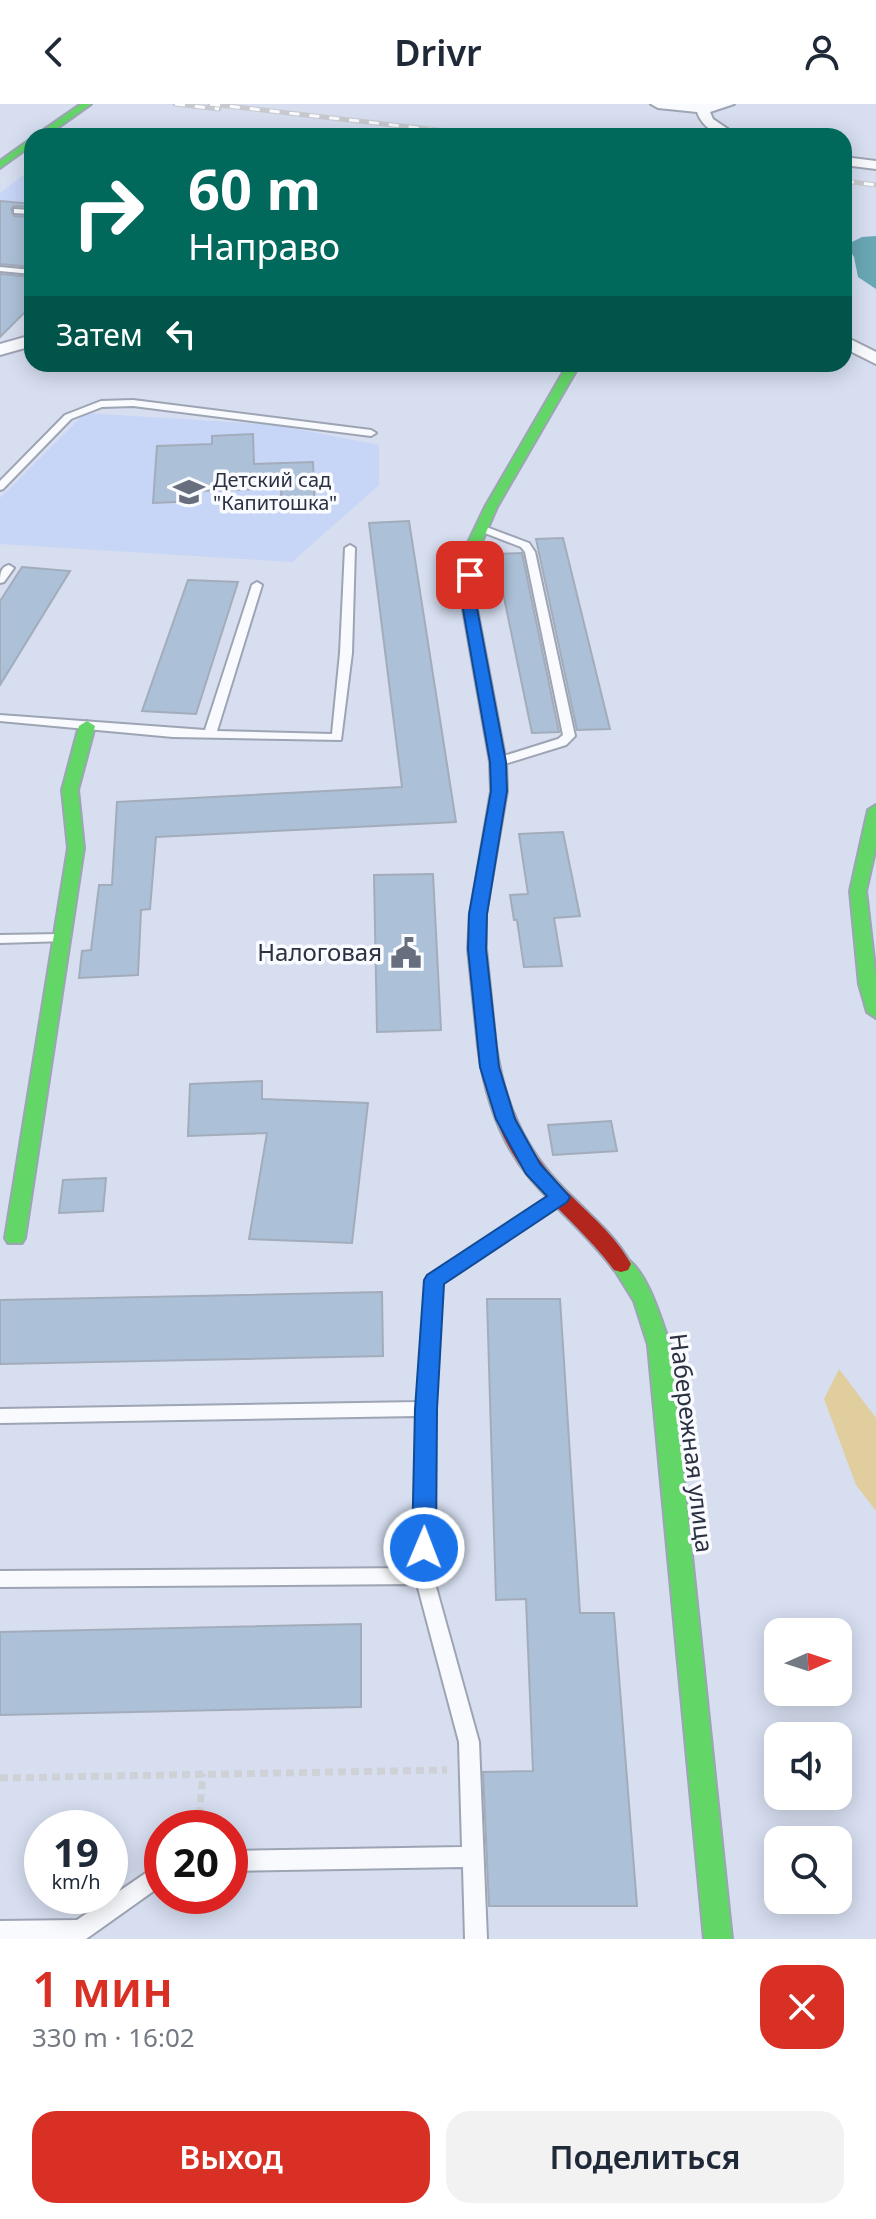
<!DOCTYPE html>
<html lang="ru">
<head>
<meta charset="utf-8">
<style>
	:root { --surface:#fff; --page:#f2f2f3; --text:#1f2937; --muted:#747a83; --accent:#d93025 }
	body { margin:0; font-family:"Noto Sans",sans-serif; background:var(--page); color:var(--text); height:100vh; display:flex; flex-direction:column; font-size:30px; white-space:nowrap }
	* { box-sizing:border-box; margin:0 }
	p { font-size:26px; color:var(--muted) }
	.icon { flex:none; width:44px; height:44px; fill:none; stroke:currentColor; stroke-width:2; stroke-linecap:round; stroke-linejoin:round }
	.map { position:relative; height:1835px; overflow:hidden }
	.details { display:flex; flex-direction:column; background:var(--surface); flex:1 }
	.details>* { flex:none }
	.hud { position:absolute; left:24px; top:24px; width:828px; height:244px; border-radius:24px; box-shadow:0 4px 20px #0003; background:#00695c; color:#fff; overflow:hidden }
	.needle { width:52px; rotate:87deg }
	.buttons { position:absolute; left:764px; top:1514px; display:grid; gap:16px }
	.buttons a { display:grid; place-items:center; width:88px; height:88px; border-radius:16px; background:var(--surface); box-shadow:0 4px 20px #0003; font-size:40px }
	.speed { position:absolute; left:24px; top:1706px; display:flex; gap:16px; font-size:40px; font-weight:700; text-align:center }
	.speed>* { display:grid; place-content:center; width:104px; height:104px; border-radius:50%; background:var(--surface); box-shadow:0 4px 20px #0003; line-height:1 }
	.speed small { font-size:20px; font-weight:400 }
	.speed .limit { border:12px solid #d22; background:#fff; color:#111 }
	.pin { position:absolute; display:grid; place-items:center; width:68px; height:68px; color:#fff; margin:-34px; border-radius:16px; box-shadow:0 4px 12px #0006 }
	.me { position:absolute; width:88px; margin:-44px; rotate:1deg; stroke-linejoin:round; filter:drop-shadow(0 0 6px #0008) }
	.turn { display:flex; align-items:center; gap:28px; height:168px; padding:0 32px; font-size:36px }
	.turn .icon { width:104px; height:104px; stroke-width:2.5 }
	.turn b { display:block; font-size:56px; line-height:68px }
	.then { display:flex; align-items:center; height:76px; padding:0 32px; background:#0003; gap:16px; font-size:30px }
	.round { display:grid; place-items:center; flex:none; width:84px; height:84px; border-radius:24px; background:var(--page) }
	.overview { display:flex; align-items:center; justify-content:space-between; height:136px; padding:0 32px }
	h1 { font-size:48px; font-weight:600; line-height:60px; color:var(--accent) }
	.primary-button { display:flex; gap:16px; margin-top:auto; padding:16px 32px }
	.primary-button a { flex:1; height:92px; border-radius:24px; background:var(--accent); color:#fff; font-size:32px; font-weight:600; line-height:92px; text-align:center }
	.primary-button a+a { background:var(--page); color:var(--text) }
	header { display:flex; justify-content:space-between; align-items:center; height:104px; padding:0 32px; background:var(--surface); font-size:36px; font-weight:600 }
	.map>svg:first-child { display:block }
</style>
</head>
<body>
<header><svg class="icon" aria-label="back" viewBox="0 0 24 24"><path d="M15 5l-7 7 7 7"/></svg>Drivr<svg class="icon" aria-label="person" viewBox="0 0 24 24"><circle cx="12" cy="8" r="4"/><path d="M4 21q1-7 8-7t8 7"/></svg></header>
<div class="map">
<svg width="876" height="1835" viewBox="0 0 876 1835">
	<rect width="100%" height="100%" fill="#d6def0"/>
	<path fill="#c7d5f7" d="M32,64V195L0,191V89Z
		M85,309L276,321L379,341V381L292,458L0,440V394Z"/>
	<path fill="#e1ce9e" d="M839,1265L876,1314V1407L856,1381L824,1295Z"/>
	<path fill="#69a7b4" d="M876,132V185L858,173L854,153L846,141L862,133Z"/>
	<path fill="#acc0d7" stroke="#a3acbb" stroke-width="2" d="M0,97L32,100V103L14,102L11,105L14,112L32,113V163L0,160Z
		M0,170L32,173V201L0,233Z
		M253,330L254,360L313,358L315,407L282,408L281,384L200,387L199,397L153,399L157,342L212,340V332Z
		M409,417L456,718L156,733L150,805L141,806L138,871L79,874L82,847L91,846L99,781H112L117,698L402,683L369,419Z
		M563,434L610,625L577,626L536,435Z
		M522,449L559,628L532,629L495,450Z
		M22,463L70,467L0,581V497Z
		M188,476L238,478L196,610L142,607Z
		M563,728L580,812L554,814L562,862L524,863L517,816H514L510,791L528,790L519,730Z
		M433,770L441,926L377,928L374,771Z
		M262,977V995L368,999L352,1139L249,1135L267,1029L188,1032L190,980Z
		M611,1017L617,1047L553,1051L548,1021Z
		M106,1074L103,1107L59,1109L63,1076Z
		M382,1188L383,1252L0,1260V1196Z
		M487,1195H560L580,1509H614L637,1802H489L483,1668L533,1667L526,1495L496,1496Z
		M361,1520V1603L0,1611V1528Z"/>
	<g fill="none" stroke-linecap="round" stroke-linejoin="round">
		<defs>
			<path id="lane" d="M14,105L32,106V110L14,109Z
				M0,163L32,166V170L0,167Z
				M133,296L371,326L376,329L371,332L133,302L102,303L71,315L3,385L0,386V377L65,311L101,297Z
				M481,421L529,439L535,448L575,632L566,641L498,662L492,658L494,655L558,635L563,631L525,448L521,443L477,426L476,424Z
				M350,441L355,444L352,549L341,636L173,633L0,617V611L205,626L252,481L257,478L262,481L217,627L332,630L340,549L345,444Z
				M9,461L14,464L4,478L0,479C0,471 0,463 9,461Z
				M61,830L68,834L66,837L0,839V831Z
				M560,1087L565,1089L568,1093L565,1097L442,1179L435,1305L433,1472L479,1638L487,1835H465L463,1763L230,1767V1747L462,1743L459,1638L417,1480L0,1483V1467L415,1464L417,1312L0,1319V1305L418,1298L426,1176L428,1172Z
				M162,1758V1781L86,1835H0V1817L77,1816Z"/>
			<path id="street" d="M651,0H734L710,8L713,15L738,32C720,32 704,27 697,8L658,4Z
				M844,53L876,57V65L844,61Z
				M32,231V242L0,251V240Z
				M844,232L876,248V260L844,244Z"/>
			<path id="fast" d="M81,0H91L46,32H35Z
				M32,34V41L0,64V57Z
				M568,260H580L497,403L478,447L475,494L506,658L507,687L486,810V845L496,942L487,948L478,942L468,845L470,810L491,687L490,658L461,494L464,447L485,403Z
				M87,617L95,622L78,686L84,744L25,1134L22,1139H8L5,1134L68,744L62,686L79,622Z
				M876,701V743L866,787L876,873V914L867,908L859,880L850,787L868,706Z
				M621,1152C646,1160 662,1218 670,1241L732,1835H704L648,1241L634,1197L611,1160L614,1154Z"/>
			<path id="jam" d="M487,936L496,942C504,998 524,1045 565,1086C588,1109 615,1131 631,1160L628,1166L621,1168L614,1166C589,1132 557,1106 530,1074C499,1037 484,988 478,942Z"/>
		</defs>
		<use href="#lane" stroke="#9da4b3" stroke-width="4"/>
		<use href="#street" stroke="#9da4b3" stroke-width="4"/>
		<use href="#fast" stroke="#9da4b3" stroke-width="4"/>
		<use href="#jam" stroke="#9da4b3" stroke-width="4"/>
		<path stroke="#ced1d6" stroke-width="7" stroke-dasharray="8 5" stroke-linecap="butt" d="M0,1674L447,1666
			M198,1724L203,1670"/>
		<use href="#lane" fill="#f9fafd" fill-rule="evenodd"/>
		<use href="#street" fill="#f9fafd" fill-rule="evenodd"/>
		<use href="#fast" fill="#63d668" fill-rule="evenodd"/>
		<use href="#jam" fill="#b3261e" fill-rule="evenodd"/>
		<defs>
			<path id="rail" d="M175,0L219,5
				M210,0L489,32
				M844,77L876,81"/>
		</defs>
		<use href="#rail" stroke="#c7c9ce" stroke-width="5"/>
		<use href="#rail" stroke="#f9fbff" stroke-width="3" stroke-dasharray="10" stroke-linecap="butt"/>
	</g>
	<path fill="#1a73e8" stroke="#114b97" stroke-width="2" d="M465,468L476,471L475,494L506,658L507,687L487,810L486,845L499,963L515,1015L540,1060L570,1093L567,1098L444,1180L437,1305L436,1444L433,1451L424,1454L416,1451L412,1444L415,1305L424,1176L427,1171L547,1092L526,1070L496,1015L480,963L468,845L469,810L491,687L490,658L461,494Z"/>
	<defs>
		<symbol id="school-bare" viewBox="-9 -9 18 18"><path d="M0-5L7-2L0 1L-7-2ZM-4 1L0 2.5L4 1V4Q0 6-4 4Z" fill="#676e7e" stroke="#f9fbff" stroke-width="2.5" paint-order="stroke"/></symbol>
		<symbol id="civic-bare" viewBox="-9 -9 18 18"><path d="M-.6-6.5H3V-4.5H.6V-3L4-1V1h2V6H-6V1h2V-1L-.6-3ZM-1.2 2.5V6h2.4V2.5Z" fill="#676e7e" stroke="#f9fbff" stroke-width="2.5" paint-order="stroke"/></symbol>
	</defs>
	<g fill-rule="evenodd">
		<use href="#school-bare" x="167" y="366" width="44" height="44"/>
		<use href="#civic-bare" x="384" y="827" width="44" height="44"/>
	</g>
	<g text-anchor="middle" stroke-width="7" stroke-linejoin="round" paint-order="stroke">
		<g font-size="20" fill="#2b3141" stroke="#f9fbff" text-anchor="start">
			<text x="213" y="383">Детский сад<tspan x="213" dy="23">"Капитошка"</tspan></text>
		</g>
		<g font-size="24" fill="#2b3141" stroke="#f9fbff" text-anchor="end">
			<text x="382" y="857">Налоговая</text>
		</g>
		<g font-size="24" fill="#2b3141" stroke="#f9fbff">
			<text transform="translate(691 1339) rotate(83)" y="8">Набережная улица</text>
		</g>
	</g>
</svg>
<div class="buttons">
<a><svg class="needle" viewBox="-14 -14 28 28"><path d="M0-13l5 13h-10z" fill="#e53935"/><path d="M0 13l5-13h-10z" fill="#747a83"/></svg></a>
<a><svg class="icon" aria-label="sound" viewBox="0 0 24 24"><path d="M4 9h4l5-4v14l-5-4H4zM17 9q2 3 0 6"/></svg></a>
<a><svg class="icon" aria-label="search" viewBox="0 0 24 24"><circle cx="10" cy="10" r="6"/><path d="M15 15l6 6"/></svg></a>
</div>
<div class="speed"><div>19<small>km/h</small></div><div class="limit">20</div></div>
<div class="pin" style="left:470px;top:471px;background:#d93025"><svg class="icon" aria-label="arrive" viewBox="0 0 24 24"><path d="M6 21V4h12l-3 4 3 4H6"/></svg></div>
<svg class="me" style="left:424px;top:1444px" viewBox="-20 -20 40 40"><circle r="17" fill="#1a73e8" stroke="#fff" stroke-width="3"/><path d="M0-11L8 9 0 5-8 9z" fill="#fff"/></svg>
<div class="hud">
<div class="turn"><svg class="icon" aria-label="right" viewBox="0 0 24 24"><path d="M7 20v-9h11M14 6l5 5-5 5"/></svg><div><b>60 m</b>Направо</div></div>
<div class="then">Затем<svg class="icon" aria-label="left" viewBox="0 0 24 24"><path d="M17 20v-9H6M10 6l-5 5 5 5"/></svg></div>
</div>
</div>
<section class="details">
<div class="overview"><div><h1>1 мин</h1><p>330 m · 16:02</p></div><a class="round" style="background:#d93025;color:#fff"><svg class="icon" aria-label="close" viewBox="0 0 24 24"><path d="M6 6l12 12M18 6L6 18"/></svg></a></div>
<div class="primary-button"><a>Выход</a><a>Поделиться</a></div>
</section>
</body>
</html>
